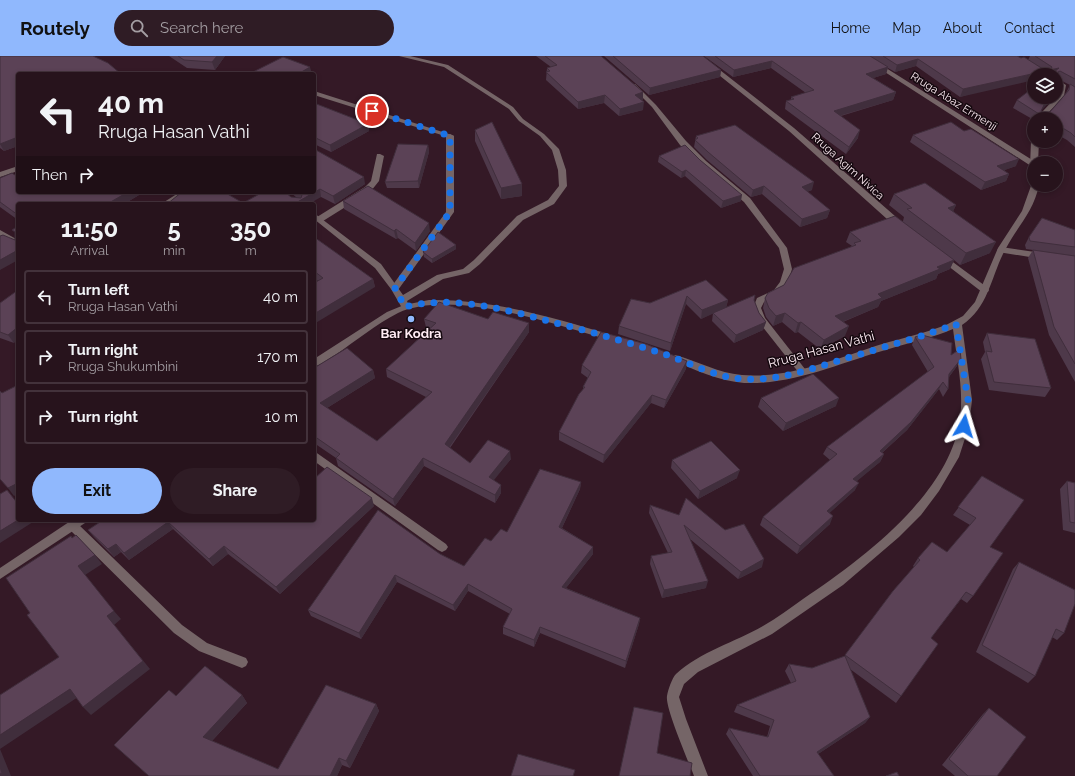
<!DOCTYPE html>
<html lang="en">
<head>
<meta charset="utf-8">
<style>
	:root { --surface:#27131c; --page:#2f1c25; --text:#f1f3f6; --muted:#a49ea3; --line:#43323b; --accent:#90b8fd }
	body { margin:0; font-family:Raleway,sans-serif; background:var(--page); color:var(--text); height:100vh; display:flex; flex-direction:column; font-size:15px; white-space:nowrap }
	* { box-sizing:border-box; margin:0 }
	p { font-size:13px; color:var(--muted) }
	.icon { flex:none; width:22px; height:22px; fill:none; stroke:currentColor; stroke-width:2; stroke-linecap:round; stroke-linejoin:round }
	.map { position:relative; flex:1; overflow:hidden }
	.side { position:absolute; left:16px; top:146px; width:300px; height:320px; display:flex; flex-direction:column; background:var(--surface); border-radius:4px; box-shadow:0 2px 6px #0003,0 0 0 1px var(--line) }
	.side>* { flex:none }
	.top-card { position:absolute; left:16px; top:16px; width:300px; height:122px; border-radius:4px; box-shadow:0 2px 6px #0003,0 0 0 1px var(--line); background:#27131c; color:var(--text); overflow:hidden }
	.controls { position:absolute; left:1027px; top:12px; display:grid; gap:8px }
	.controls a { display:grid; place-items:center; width:36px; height:36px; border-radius:50%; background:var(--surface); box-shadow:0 2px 6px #0003,0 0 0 1px var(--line); font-size:20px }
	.pin { position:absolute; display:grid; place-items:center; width:34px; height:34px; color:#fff; margin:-17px; border:2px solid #fff; border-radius:50%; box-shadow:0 1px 4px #0007 }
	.me { position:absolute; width:44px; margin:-22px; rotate:7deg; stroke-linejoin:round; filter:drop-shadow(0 0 3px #0008) }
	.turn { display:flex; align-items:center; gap:14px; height:84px; padding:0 16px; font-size:18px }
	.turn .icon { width:52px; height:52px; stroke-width:2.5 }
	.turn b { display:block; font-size:28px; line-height:34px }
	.then { display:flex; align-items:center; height:38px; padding:0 16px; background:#0003; gap:8px; font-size:15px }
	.eta { display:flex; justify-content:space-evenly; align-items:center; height:68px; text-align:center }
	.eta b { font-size:24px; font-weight:700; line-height:28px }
	.primary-button { display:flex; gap:8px; margin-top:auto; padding:8px 16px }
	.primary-button a { flex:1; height:46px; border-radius:24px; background:var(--accent); color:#111; font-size:16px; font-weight:700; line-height:46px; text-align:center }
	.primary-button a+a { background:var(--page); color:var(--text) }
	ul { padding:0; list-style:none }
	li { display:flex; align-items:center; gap:12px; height:54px; margin:0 8px 6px; padding:0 8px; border:2px solid var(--line); border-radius:4px }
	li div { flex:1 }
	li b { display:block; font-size:15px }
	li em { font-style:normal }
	header { display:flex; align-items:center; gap:24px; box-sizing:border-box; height:56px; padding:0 20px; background:var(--accent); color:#111 }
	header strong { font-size:19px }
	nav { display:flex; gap:22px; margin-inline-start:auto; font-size:14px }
	.search { width:280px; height:36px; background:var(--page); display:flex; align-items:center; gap:10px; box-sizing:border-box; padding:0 14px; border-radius:22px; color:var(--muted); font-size:15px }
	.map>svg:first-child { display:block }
</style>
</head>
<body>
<header>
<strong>Routely</strong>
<div class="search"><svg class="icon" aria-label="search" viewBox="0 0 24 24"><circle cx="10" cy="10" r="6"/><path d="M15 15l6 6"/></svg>Search here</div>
<nav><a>Home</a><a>Map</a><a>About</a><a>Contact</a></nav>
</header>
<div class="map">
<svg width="1075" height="720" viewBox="0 0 1075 720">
	<rect width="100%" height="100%" fill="#341926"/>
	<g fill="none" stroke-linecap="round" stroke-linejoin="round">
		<path fill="#756567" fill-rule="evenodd" d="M450,78L454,80V156L398,234H392L391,232L392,230L446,156V80Z
			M377,98H380L384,100L379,125L371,135L323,165H317V161L365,131L371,125Z
			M18,110V115L0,121V116Z
			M0,174L18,184V191L0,180Z
			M1001,191L1042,197L1046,200L1042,203L998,196L997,194Z
			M314,395L446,488L448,491L446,494L442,496L438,494L314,405Z
			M73,465L77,467L182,569L207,587L246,602L248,606L246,610L242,612L199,595L174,577L69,473L67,470L69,467Z"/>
		<path fill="#756567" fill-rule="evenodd" d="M399,0H410L448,9L513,51L523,63L544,78L559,93L566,114L567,130L554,148L523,164L480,208L469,217L443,223L407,245L409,250L405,253L402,252L391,233L375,212L314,163V157L381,208L403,239L437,219L463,213L474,204L517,160L548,144L559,130L558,114L552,94L540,80L519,65L509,53L444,11Z
			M695,0H702L794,72L903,167V171H897L887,163L789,75Z
			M860,0H867L1037,107H1034V110H1031Z
			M631,28H635L656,49L686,85L706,105L750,142L787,192L792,213L788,226L780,238L764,246L761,252L765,262L805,313L807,315L805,317H799L758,265L753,252L757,242L774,234L780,226L784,213L779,192L744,146L700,109L680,89L652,51L631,30Z
			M314,35L452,79L454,80L452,81H448L314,39Z
			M180,136H190L171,148H161Z
			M942,198L988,232L989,234L988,236H982L939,203L938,201L939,199Z"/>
		<path fill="#756567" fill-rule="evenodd" d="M1056,23L1066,29L1064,40L1048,57L1045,63H1039L1043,55L1058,39L1060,30L1056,28Z
			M1034,83V85H1039L1038,107H1034V112L1030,110L1031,85Z
			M1032,127L1039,129C1034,155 1017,171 1005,194C991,220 989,251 962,269L972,344L969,370L959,401L939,435L921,459L899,481L843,529L772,578L698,616L684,628L679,641L686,663L708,720H694C689,706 665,652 667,640C668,634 672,622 676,618C700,596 735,586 763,570C777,562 790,552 803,543C861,504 945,442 959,369C965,338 957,305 953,273C932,282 911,286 889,293C842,306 794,329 744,327C719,325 695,314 672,304L670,302L675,299C698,305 718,317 742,319C789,323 838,302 882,288C903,282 925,277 946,269L963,260L975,246L998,192L1022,155Z
			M429,244C493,243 554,262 615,280L617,282L612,285C557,269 452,232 398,257C376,268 356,285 335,299C328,303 321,309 314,311V303L387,256L404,249Z
			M72,464H87L85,467L0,523V512Z"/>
	</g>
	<path fill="#4e394a" d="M0,0L18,18V90L4,95L0,92Z
		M169,0H225L215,14L187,12Z
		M536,0H601L643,44H641L643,54L619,60L604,47L578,53L546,24L547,12L551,11Z
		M604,0H703L721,14L720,21L649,39Z
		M704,0H1017L1021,2L1028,4L1030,0H1075V91L1067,84L1056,78V63H1034V64L1013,52L1017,44L1042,54L1041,55L1043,57H1049L1066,37L1070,29L1062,25L1057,38L1056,19H1034L960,41L916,10L895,16L888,12L886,18L873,22L896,36L893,44L841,60L858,82L846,98L785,53L786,45L791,44V41L806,37L771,12L733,21Z
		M314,47L368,68L369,75L331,96L314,88Z
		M475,74L522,140L501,143L475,85Z
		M913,79L1016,110L1004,114L1009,118L1006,125L981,134L910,86Z
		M696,80L812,134L807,136L830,154L827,162L800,171L762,138L751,141L707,104L694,91Z
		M428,89L429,96L419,132H387L385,126Z
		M314,95L365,128L335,148L321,141L243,147L291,141L297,142L290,136H314Z
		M659,100L700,104L741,145L721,152L685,120L681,122L658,106Z
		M0,122L18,136H144L124,148H18V164L0,151Z
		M894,138L956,149L953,155L990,197L960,209L954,204L950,213L938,218L936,223L881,245L878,251L843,266L845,280L820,293L798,276L795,277L782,266L773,270L766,261L763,252L765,242L784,229L852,190L846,186L850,176L903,165L904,161L889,149Z
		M343,145L430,175L416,195L398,182L396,183L344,153Z
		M1075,174V326L1049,279L1028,202L1033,194L1026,193L1025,189L1029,181Z
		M314,181L373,223L375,231L318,225L314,222Z
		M456,189V193L432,207L424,201L423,196Z
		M706,224L728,244L726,252L754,245L759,257L766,266L763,274L734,287L712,265L713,257L701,263L686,248L670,295L618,278L619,270L650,247Z
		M0,247L14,287L0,282Z
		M424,263H488L529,267V276L450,392L470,407L511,403L493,424L501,429V437L495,447L424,410L395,450L338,410L336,402L314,387V312L373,314L375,322L327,352L377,385L426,341L387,321L386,313L430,272L426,271Z
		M987,277L1051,332L1045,341L989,334L981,303L985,296L983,286Z
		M915,281L951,299L957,310L949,321L948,333L943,341L939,333L907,374L882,397L884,398L880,406L856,425L855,434L829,457L830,468L797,498L760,469L763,461L830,404L823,398L827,391L928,316L912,289Z
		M582,309L686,313L664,352L651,347L603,407L559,384V376L583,334V331L588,322L581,317Z
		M761,342L836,350L783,375L758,351Z
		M672,404L737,422L698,443L671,412Z
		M982,420L990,491L973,540L967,547L961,543L931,582L901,640L896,647L850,613L870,661L865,667L818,698L834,720H753L726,678L729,672L767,681L770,670L734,656L737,649L791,627L785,615L789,608L812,612L845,600L893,535L914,511L913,510L918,502L947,496L970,469L953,459Z
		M1067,425L1075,427V477L1063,474L1060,433Z
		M581,426L580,433L562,472L593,491V498L566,532L640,562L639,568L625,612L540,577L534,591L503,578V571L510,558L468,535L455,555L397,526L361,583L311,560L308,554L440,498L464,510L491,485L507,476Z
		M650,449L762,511L738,523L690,483L706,532L662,542L650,508L651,500L668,497L649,457Z
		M374,450L280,538L228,498L213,510L173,473L129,504L121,496L114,501L94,481L88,474L103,464Z
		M1019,506L1064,577L1057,584L1052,581L1035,620L1028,627L976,596L1013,513Z
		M205,610L242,639L247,647L212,685L278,713L326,629L376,648L379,655L350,712L342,709L337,720H149L114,689L169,634L176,640Z
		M989,652L997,720H955L942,709L983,658Z"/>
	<path fill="#402e3c" d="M217,0H225L215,14L212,6Z
		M918,3L916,10L895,16L897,9Z
		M772,5L771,12L733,21L734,14Z
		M310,11L312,18H298Z
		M888,11L886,18L864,25L866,18Z
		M1059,12L1056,19H1034V24L960,41L963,33Z
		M721,14L720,21L649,39L650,32Z
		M1060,31L1057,38L1056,39V36Z
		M643,36V44L634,46L635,39Z
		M896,36L893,44L832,62L834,55Z
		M605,39L604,47L578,53V46Z
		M1051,41H1054L1042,54L1045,47Z
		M644,46L643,54L619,60L620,53Z
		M368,68L369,75L331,96L330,89Z
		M860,74L858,82L846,98L849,91Z
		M18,81V90L4,95L0,88Z
		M428,89L429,96L419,132L418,125Z
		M1019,103L1016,110L994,118L997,110Z
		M686,114L685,120L681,122L682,116Z
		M1009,118L1006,125L981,134L985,126Z
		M364,121L365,128L335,148L333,140Z
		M814,126L812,134L799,138L802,131Z
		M522,128V140L501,143V132Z
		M764,130L762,138L751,141L753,134Z
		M320,133L321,141L309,148H294Z
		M128,136H144L124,148H107Z
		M742,139L741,145L721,152L723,145Z
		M956,149L951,160L948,152Z
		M830,154L827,162L800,171L802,163Z
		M429,167L430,175L416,195L415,187Z
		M396,173L398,182L396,183L394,175Z
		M996,186L990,197L960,209L966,197Z
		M456,189V193L432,207V203Z
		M18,194V204L0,214V204Z
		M954,204L950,213L938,218L936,223L881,245L878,251L832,270L835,260L878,238L937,211Z
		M373,223L375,231L314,268V258Z
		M687,240L686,248L670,295L671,287Z
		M728,244L726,252L701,263L702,254Z
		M785,257L782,266L773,270L776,260Z
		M766,266L763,274L734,287L736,279Z
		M801,266L798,276L795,277L798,267Z
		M529,267V276L446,396L445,388Z
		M849,270L845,280L820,293L824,284Z
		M18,271V284L14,287L8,279Z
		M961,303L957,310L945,326L949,318Z
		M687,305L686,313L664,352L666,344Z
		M373,314L375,322L322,355L320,347Z
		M943,326L939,333L907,374L876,402L880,395Z
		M652,339L651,347L603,407L604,399Z
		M839,342L836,350L783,375L786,367Z
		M510,395L511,403L490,429L489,421Z
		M884,398L880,406L850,431L853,423Z
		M423,402L424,410L395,450L393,443Z
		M740,414L737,422L698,443L700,435Z
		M581,426L580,433L559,478V471Z
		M18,427V438L14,440L8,432Z
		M859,427L855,434L823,463L827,455Z
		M501,429V437L495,447V439Z
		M372,442L374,450L280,538L276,531Z
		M833,460L830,468L797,498L800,490Z
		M18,464H31L33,466L0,487V475Z
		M168,466L173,473L129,504L124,497Z
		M116,488L121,496L114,501L108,493Z
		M224,490L228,498L213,510L209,503Z
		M593,491V498L562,537V531Z
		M95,499L102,508L85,519L78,510Z
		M764,503L762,511L738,523L741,516Z
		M395,519L397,526L361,583L359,577Z
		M708,525L706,532L662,542L664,534Z
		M468,528V535L455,555L453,549Z
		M114,555L121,563L114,569L150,613L91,659L83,651L107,560Z
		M640,562L639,568L625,612L626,605Z
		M540,571V577L534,591V584Z
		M70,633L78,641L0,693L11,720H0V679Z
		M242,639L247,647L209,688L203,681Z
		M376,648L379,655L350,712L346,705Z
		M870,661L865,667L812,702L817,696Z
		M339,702L342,709L337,720H330Z"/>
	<path fill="#5b4256" stroke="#402e3c" d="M0,0H93L108,7L121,18H18V81L0,88Z
		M178,0H217L212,6L184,4Z
		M545,0H601L643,36L635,39L644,46L620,53L605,39L578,46L546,16L550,15L547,12L557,9Z
		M613,0H703L721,14L650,32Z
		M715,0H870L888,11L866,18L896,36L834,55L860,74L849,91L786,45L794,43L791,41L814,34L772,5L734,14Z
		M883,0H1017L1021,2L1024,1L1043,13H1051L1052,11L1035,0H1075V23L1060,15L1058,16V21L1062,24L1060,31L1056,36V19H1050L1059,12L963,33L918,3L897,9Z
		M283,1L310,11L298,18H249Z
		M1070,28L1075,31V81L1071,77L1056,68V63H1047L1017,44L1034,31V41H1051L1045,47L1041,55L1043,57H1049L1069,34Z
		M314,47L368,68L330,89L314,81Z
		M492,66L522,128L501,132L475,74Z
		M951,66L964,75L971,73L1019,103L997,110L1009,118L985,126L913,79Z
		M735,69L814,126L802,131L830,154L802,163L764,130L753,134L708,96L695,84L698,82L696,80Z
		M398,88L428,89L418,125L385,126Z
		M685,89L700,104L742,139L723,145L686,114L682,116L659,100Z
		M316,94L364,121L333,140L320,133L294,148H167L182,136H224L243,147L263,136H285L291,141L301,142L302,139L298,136H314V95Z
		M12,117L18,121V136H128L107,148H18V159L0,146V122Z
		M925,127L956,149L948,152L996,186L966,197L907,153L912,152L894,138Z
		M368,130L429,167L415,187L396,173L394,175L343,145Z
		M895,160L954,204L937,211L940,213L878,238L882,242L835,260L849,270L824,284L801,266L798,267L785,257L776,260L769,252L765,242L768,237L784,229L794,212L856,189L854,187L861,185L850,176Z
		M1042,162L1075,174V191L1030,185L1029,181Z
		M18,170V194L0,204V180L3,179L15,184V176L12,174Z
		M438,176L456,189L432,203L423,196Z
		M314,181L373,223L314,258V227L323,222L314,215Z
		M1033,194L1075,200V308L1054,271Z
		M706,224L728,244L702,254L687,240L671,287L619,270L631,243L650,247Z
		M18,234V271L8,279L0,276V247Z
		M755,239L754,244L759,257L766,266L736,279L713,257Z
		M439,246L488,263L493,256L529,267L445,388L470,407L488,384L510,395L489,421L501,429L495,439L423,402L393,443L336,402L340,398L314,380V316L316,315L314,313V312L347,292L373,314L320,347L377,385L432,336L386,313L436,267L424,263Z
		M601,276L646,288L687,305L666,344L652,339L604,399L559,376L579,338L585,331H583L591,316L582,309Z
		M987,277L1035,283L1051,332L994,326L986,295L992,296Z
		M922,279L952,287L951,299L960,293L961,303L949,318L948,333L943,326L911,366L880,395L884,398L853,423L859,427L827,455L833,460L800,490L763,461L837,398L827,391L934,311L915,281Z
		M813,318L839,342L786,367L761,342Z
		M18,329V427L8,432L0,423V335L2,337Z
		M711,385L740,414L700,435L672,404Z
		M327,411L372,442L276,531L224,490L209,503L168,466L124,497L116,488L108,493L88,474L103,464H314V423Z
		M540,413L581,426L559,471L593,491L562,531L640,562L626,605L540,571L534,584L503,571L512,553L468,528L453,549L395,519L359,577L308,554L378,454L440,498L464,510L485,482L491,485L501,473L507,476Z
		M982,420L1024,444L990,491L1003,497L973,540L966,536L931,582L938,588L901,640L845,599L893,535L920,504L918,502L932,486L947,496L976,462L958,451Z
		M1067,425L1075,427V467L1070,466Z
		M7,434L18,448V464L0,475V438Z
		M686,442L725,474L744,468L764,503L741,516L684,469L708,525L664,534L651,500L672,496L650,449L679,459Z
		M76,479L95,499L78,510L114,555L107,560L143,605L83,651L70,633L0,679V639L59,601L27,559L30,557L6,522L71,480L72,482Z
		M1019,506L1075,534V548L1064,577L1056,573L1035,620L982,589Z
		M845,600L870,661L817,696L834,720H760L729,672L768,681L774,664L737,649L796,625L789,608L812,612Z
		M205,610L242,639L203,681L278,713L326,629L376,648L346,705L339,702L330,720H149L114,689L169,634L176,640Z
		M634,651L663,657L657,697L692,707L690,720H619Z
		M989,652L1026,681L997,720H968L949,703Z
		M518,698L575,714L573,720H511Z
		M0,711L2,717L0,718Z
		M897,716L899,720H886Z"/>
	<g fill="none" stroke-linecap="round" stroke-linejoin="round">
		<path stroke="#1a73e8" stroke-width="7" stroke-dasharray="0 12.6" d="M372,55L450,80V156L395,232L405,251C456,238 510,255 560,268C595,277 630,287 664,298C691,307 716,322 744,323C779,325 814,312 847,302C884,291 921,281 956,268L968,344L964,370"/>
	</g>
	<circle fill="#90b8fd" stroke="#14080e" stroke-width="1.5" cx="411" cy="263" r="4"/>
	<g text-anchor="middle" stroke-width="3" stroke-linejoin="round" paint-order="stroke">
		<g font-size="11" fill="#feebf3" stroke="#14080e">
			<text transform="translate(954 45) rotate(32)" y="4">Rruga Abaz Ermenji</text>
			<text transform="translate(848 110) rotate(42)" y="4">Rruga Agim Nivica</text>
		</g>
		<g font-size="13" font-weight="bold" fill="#feebf3" stroke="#14080e">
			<text x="411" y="282">Bar Kodra</text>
		</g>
		<g font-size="13" fill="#feebf3" stroke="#14080e">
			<text transform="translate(821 293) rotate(-15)" y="5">Rruga Hasan Vathi</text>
		</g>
	</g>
</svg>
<div class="controls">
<a><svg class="icon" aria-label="layers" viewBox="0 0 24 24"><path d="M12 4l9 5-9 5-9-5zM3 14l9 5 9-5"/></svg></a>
<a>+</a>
<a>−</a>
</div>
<div class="pin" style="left:372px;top:55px;background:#d93025"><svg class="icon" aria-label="arrive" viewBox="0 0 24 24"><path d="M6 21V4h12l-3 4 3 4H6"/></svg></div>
<svg class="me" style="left:964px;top:370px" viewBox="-20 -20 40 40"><path d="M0-17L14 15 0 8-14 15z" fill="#1a73e8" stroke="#fff" stroke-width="4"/></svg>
<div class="top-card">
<div class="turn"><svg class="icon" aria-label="left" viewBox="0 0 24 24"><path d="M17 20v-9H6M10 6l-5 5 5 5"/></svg><div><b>40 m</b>Rruga Hasan Vathi</div></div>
<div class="then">Then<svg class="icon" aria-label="right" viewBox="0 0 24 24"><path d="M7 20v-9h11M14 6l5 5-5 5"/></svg></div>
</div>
<section class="side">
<div class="eta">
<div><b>11:50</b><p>Arrival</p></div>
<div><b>5</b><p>min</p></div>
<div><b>350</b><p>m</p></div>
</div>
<ul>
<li><svg class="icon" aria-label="left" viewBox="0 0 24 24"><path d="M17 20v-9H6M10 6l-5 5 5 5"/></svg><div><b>Turn left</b><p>Rruga Hasan Vathi</p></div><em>40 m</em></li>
<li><svg class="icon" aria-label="right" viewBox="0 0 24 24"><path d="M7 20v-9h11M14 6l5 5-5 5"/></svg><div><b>Turn right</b><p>Rruga Shukumbini</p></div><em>170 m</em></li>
<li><svg class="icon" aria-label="right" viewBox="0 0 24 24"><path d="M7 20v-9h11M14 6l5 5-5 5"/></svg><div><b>Turn right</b></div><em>10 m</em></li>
</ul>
<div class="primary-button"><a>Exit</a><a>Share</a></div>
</section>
</div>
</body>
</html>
